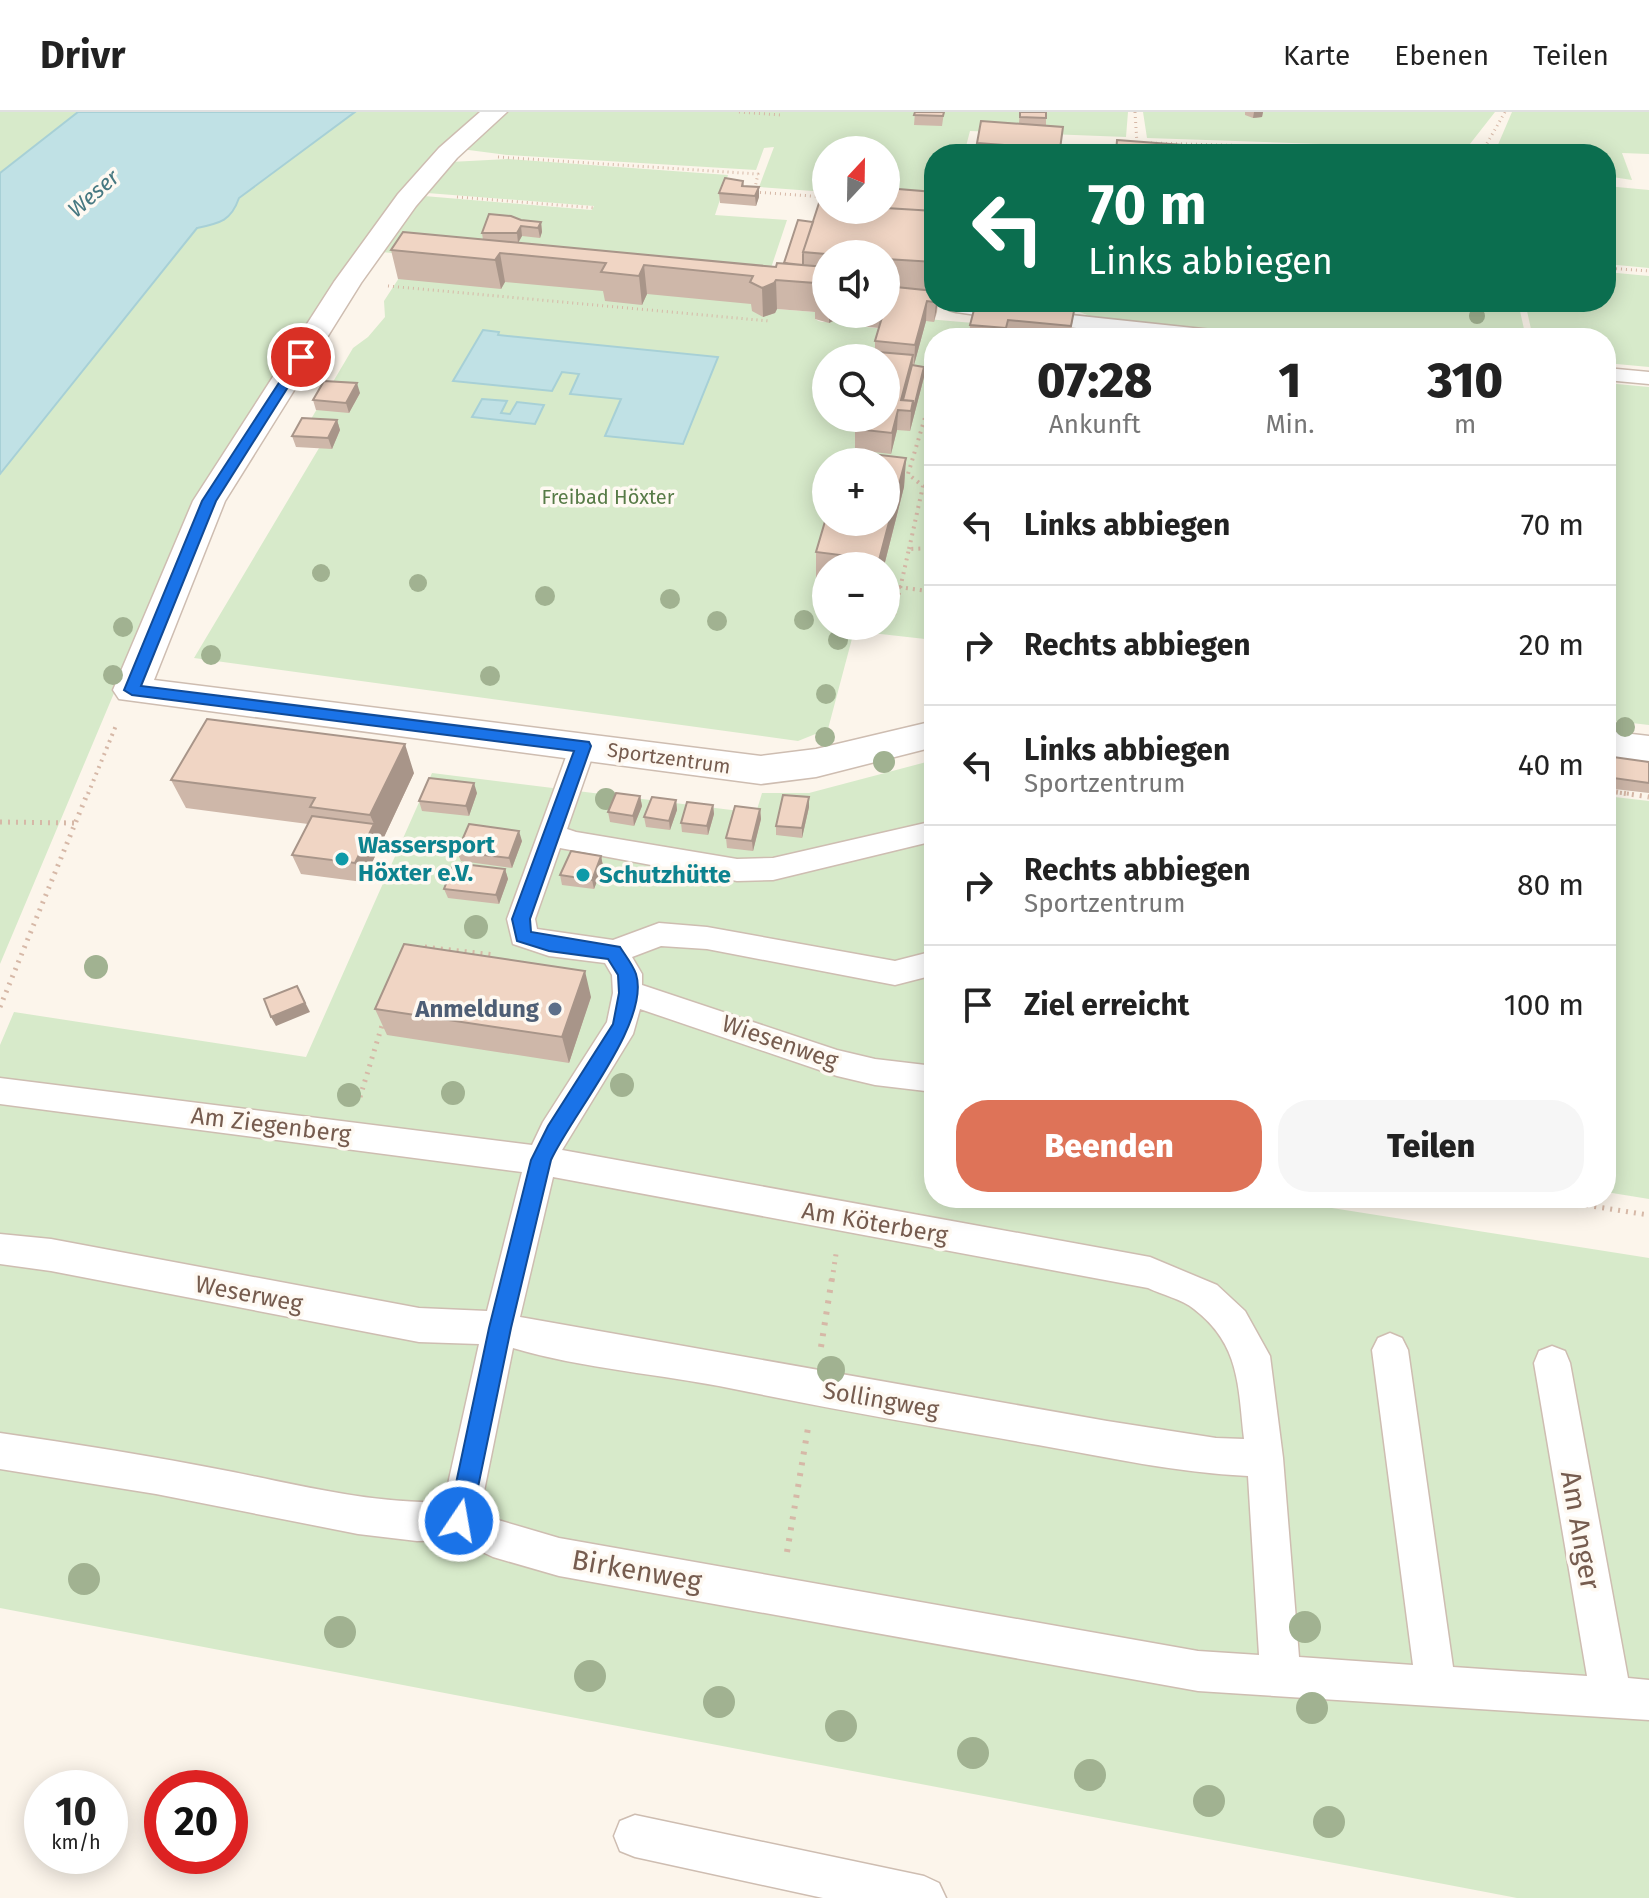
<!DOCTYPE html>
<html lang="de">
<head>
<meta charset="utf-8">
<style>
	:root { --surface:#fff; --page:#f6f6f6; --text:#222; --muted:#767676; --line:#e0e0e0; --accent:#de7358 }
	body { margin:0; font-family:"Fira Sans",sans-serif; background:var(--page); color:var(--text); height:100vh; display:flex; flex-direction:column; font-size:30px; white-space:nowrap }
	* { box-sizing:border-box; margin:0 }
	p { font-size:26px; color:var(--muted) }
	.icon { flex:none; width:44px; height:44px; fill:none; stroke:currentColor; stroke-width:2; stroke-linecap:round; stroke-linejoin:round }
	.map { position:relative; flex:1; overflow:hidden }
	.sheet { position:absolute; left:924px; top:216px; width:692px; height:880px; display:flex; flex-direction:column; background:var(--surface); border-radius:32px; box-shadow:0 4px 20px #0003 }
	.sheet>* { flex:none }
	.hud { position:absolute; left:924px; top:32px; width:692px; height:168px; border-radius:32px; box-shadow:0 4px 20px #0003; background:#0b6e4f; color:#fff; overflow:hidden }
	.needle { width:52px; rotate:22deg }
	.buttons { position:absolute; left:812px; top:24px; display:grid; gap:16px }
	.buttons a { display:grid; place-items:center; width:88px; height:88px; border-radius:50%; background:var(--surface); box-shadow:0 4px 20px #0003; font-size:40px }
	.speed { position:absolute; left:24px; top:1658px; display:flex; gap:16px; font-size:40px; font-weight:700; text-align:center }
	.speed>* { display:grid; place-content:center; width:104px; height:104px; border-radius:50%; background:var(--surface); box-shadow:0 4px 20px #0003; line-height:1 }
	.speed small { font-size:20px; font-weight:400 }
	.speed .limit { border:12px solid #d22; background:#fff; color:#111 }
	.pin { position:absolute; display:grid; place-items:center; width:68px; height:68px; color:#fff; margin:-34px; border:4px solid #fff; border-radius:50%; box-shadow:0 2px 8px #0007 }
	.me { position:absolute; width:88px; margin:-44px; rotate:12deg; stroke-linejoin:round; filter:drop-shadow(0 0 6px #0008) }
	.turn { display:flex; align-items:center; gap:28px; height:168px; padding:0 32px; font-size:36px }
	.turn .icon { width:104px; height:104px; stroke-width:2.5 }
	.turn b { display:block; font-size:56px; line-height:68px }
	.eta { display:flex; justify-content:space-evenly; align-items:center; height:136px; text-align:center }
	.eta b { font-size:48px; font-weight:800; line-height:56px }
	.primary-button { display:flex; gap:16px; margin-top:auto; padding:16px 32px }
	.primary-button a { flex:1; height:92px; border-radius:32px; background:var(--accent); color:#fff; font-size:32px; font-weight:800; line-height:92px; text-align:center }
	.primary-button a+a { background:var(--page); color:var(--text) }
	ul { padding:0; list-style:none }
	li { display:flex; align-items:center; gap:24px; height:120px; padding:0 32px; border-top:2px solid var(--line) }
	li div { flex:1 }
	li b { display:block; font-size:30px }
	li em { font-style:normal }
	header { display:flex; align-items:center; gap:48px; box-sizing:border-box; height:112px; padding:0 40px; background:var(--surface); border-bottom:2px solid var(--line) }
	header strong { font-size:38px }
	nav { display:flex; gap:44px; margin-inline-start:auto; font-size:28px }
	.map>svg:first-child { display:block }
</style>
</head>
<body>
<header>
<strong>Drivr</strong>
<nav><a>Karte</a><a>Ebenen</a><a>Teilen</a></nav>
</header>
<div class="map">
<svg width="1649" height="1786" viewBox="0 0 1649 1786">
	<rect width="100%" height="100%" fill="#fcf5eb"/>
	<path fill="#d7eaca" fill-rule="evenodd" d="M0,0H78L0,61Z
		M355,0H487L465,17L194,391L0,852V362L197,116C220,111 231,109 239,86Z
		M505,0H1128L1126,25L970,19L964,42H934V89L886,85V38H826V80L759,75L774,35L764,36L756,58L507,43L461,37Z
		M1143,0H1495L1466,37L1147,26Z
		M1512,0H1649V42L1622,41L1632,68L1606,64V42H1494Z
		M1231,35L1425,42H1231Z
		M508,47L728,63L715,103L787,108L765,174L381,140L424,84L592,98L594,94L427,81L450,50Z
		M1606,74L1649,78V156L1606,152Z
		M410,149L781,185L777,197L815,200V207C825,213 831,209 840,206L839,212L884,217L876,246H826V306H886V246L891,204L1150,226H934V528L854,519L828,617L798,629L194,546L325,326L301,324L353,236L368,225L385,205L384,189ZM826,350H886V410H826ZM826,454H886V514H826Z
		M1606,160L1649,164V255L1606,251V226H1533L1525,190H1606Z
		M1078,190H1518L1526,226H1301L1097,207L1077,199Z
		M1606,271L1649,275V613L1606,608Z
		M934,648V1086H1269L1649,1146V1786H1517L0,1496V933L14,900L306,945L432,661L756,701L762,681H809Z
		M1606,684L1649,689V1087L1606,1080Z"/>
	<path fill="#c0e1e5" stroke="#a7d0d6" stroke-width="2" d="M78,0H355L239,86C231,109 220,111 197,116L0,362V61Z
		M483,218L499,220L498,223L718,245L683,332L605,324L621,287L570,282L579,262L562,260L552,279L453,269Z
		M482,287L507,289L501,301L510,302L517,290L544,293L535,312L472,305Z"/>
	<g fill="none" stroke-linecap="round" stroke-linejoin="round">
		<defs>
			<path id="lane" d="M949,190L1231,220L1241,226C1144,226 1051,214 956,200L949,198L946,194Z
				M1606,256L1649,260V272L1606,268Z
				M583,625L592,627L596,634L567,717L576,720L737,747L773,746L934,709V729L773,768L737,769L560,736L535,807L537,817L613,828L659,811L707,815L895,849L934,839V863L895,873L707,837L661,834L632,845L642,862V873L837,938L875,947L934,954V980L875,973L837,964L640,897L633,922L562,1038L1150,1145L1217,1173L1245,1199L1270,1244L1283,1346L1299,1545L1413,1553L1372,1238L1378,1226L1390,1221L1402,1226L1408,1238L1453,1555L1587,1564L1534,1251L1539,1239L1552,1234L1565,1239L1570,1251L1628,1566L1649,1568V1608L1198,1579L559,1464L493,1445L457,1428L417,1429L358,1422L156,1382L0,1357V1321C76,1332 152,1344 228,1359C299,1373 371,1392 444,1390L479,1232L419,1230L51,1159L0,1152V1122L51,1127L419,1196L487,1199L522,1060L0,992V966L532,1033L543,1010L607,910L613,881L612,863L605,851L549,844L513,832L507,807L570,634L574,627ZM553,1065L1148,1176C1162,1183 1182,1187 1194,1197C1240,1232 1238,1274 1244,1327L1216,1326L1107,1309L520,1205ZM513,1236C584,1257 661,1262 734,1277C835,1298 936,1315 1038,1333C1107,1345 1177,1361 1248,1364L1259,1543L1198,1539L559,1426L498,1408L480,1399Z
				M635,1703L924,1764L939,1771L946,1786H823L635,1745L620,1739L614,1724L620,1709Z"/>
			<path id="street" d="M480,0H507L457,46L416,94L361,171L225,389L154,568L761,644L816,637L934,609V635L816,665L761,672L119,587L113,578L193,389L334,170L398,82L439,36Z
				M1606,619L1649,624V652L1606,647Z"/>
		</defs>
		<use href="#lane" stroke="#cebdb1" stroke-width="3"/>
		<use href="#street" stroke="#cebdb1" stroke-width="3"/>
		<path stroke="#d6b8a7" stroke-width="3" stroke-dasharray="1 4" stroke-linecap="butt" d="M739,0L781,3
			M1135,0L1137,32
			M1151,31L1494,41
			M1482,40L1505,0
			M1092,42L1121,33
			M498,45L758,62L754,80L826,85
			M457,85L596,96
			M1606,156L1649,159
			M388,174L769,209
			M927,301L934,277"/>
		<path stroke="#d6b8a7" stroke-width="4" stroke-dasharray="2 5" stroke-linecap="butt" d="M909,437L923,374L908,362L927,299
			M899,475L934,480
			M894,503L909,437L934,436
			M1606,679L1630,682
			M88,682L117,611"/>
		<path stroke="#d6b8a7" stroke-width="5" stroke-dasharray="2 6" stroke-linecap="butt" d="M1616,680L1649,685
			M0,710L74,711
			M418,839L424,835L494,843
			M0,895L88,680
			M360,985L384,907
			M1539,1086L1649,1103
			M832,1168L836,1142"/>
		<path stroke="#d6b8a7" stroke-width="6" stroke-dasharray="3 8" stroke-linecap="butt" d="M821,1235L832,1166
			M787,1440L808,1316"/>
		<use href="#lane" fill="#fff" fill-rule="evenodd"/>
		<use href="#street" fill="#fff" fill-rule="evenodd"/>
	</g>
	<g fill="#a1b291">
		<circle cx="1477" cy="204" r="8"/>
		<circle cx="321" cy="461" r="9"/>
		<circle cx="418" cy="471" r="9"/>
		<circle cx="545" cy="484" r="10"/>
		<circle cx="670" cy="487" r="10"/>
		<circle cx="804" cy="508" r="10"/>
		<circle cx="717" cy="509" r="10"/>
		<circle cx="123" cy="515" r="10"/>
		<circle cx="838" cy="528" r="10"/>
		<circle cx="211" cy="543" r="10"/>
		<circle cx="113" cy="563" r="10"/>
		<circle cx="490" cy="564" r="10"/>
		<circle cx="826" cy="582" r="10"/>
		<circle cx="1625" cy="615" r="10"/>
		<circle cx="825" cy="625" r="10"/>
		<circle cx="884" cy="650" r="11"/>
		<circle cx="606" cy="687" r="11"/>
		<circle cx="476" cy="815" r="12"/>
		<circle cx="96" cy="855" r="12"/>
		<circle cx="622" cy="973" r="12"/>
		<circle cx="453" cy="981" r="12"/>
		<circle cx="349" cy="983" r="12"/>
		<circle cx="831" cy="1258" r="14"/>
		<circle cx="84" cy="1467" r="16"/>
		<circle cx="1305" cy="1515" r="16"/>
		<circle cx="340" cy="1520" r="16"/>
		<circle cx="590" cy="1564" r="16"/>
		<circle cx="719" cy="1590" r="16"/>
		<circle cx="1312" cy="1596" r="16"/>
		<circle cx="841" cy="1614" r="16"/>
		<circle cx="973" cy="1641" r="16"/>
		<circle cx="1090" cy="1663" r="16"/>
		<circle cx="1209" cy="1689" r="16"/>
		<circle cx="1329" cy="1710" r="16"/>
	</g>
	<path fill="#ceb7a9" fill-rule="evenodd" d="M915,0H944L942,14L914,13Z
		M1020,0L1046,6V13L1063,15L1060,42H976L977,31L1019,11Z
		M1245,0H1263L1262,5L1253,6L1245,3Z
		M743,69L744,74L759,85L756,94L720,91L719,81Z
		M934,80V190H938L937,200L934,210L926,209L914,253L924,255V265L910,319L897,318L891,342L855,338V317L886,246H875V229L879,216L838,212V204L837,207L829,211L815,207V200L777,197L775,201L763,205L752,199L751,192L647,182L642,193L605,189L603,179L505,170L501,177L398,167L391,138L483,128L482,121L521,108L541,110L542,120L540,126L522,124L518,131L776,155L784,151L813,110L886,98ZM826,142H886V202H826Z
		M1074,199L1070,226H969L970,213Z
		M360,281L349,301L316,298L313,288Z
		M337,308L340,318L332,337L296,335L292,324Z
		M906,346L904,375L884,454H826V471L816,470V440Z
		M1606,644L1649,650V681L1606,676Z
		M414,661L363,770L301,762L292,743L308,712L186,696L171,668Z
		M477,681L469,704L422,699L419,689Z
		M640,684L642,694L634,714L610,710L608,700Z
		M809,685V695L802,726L776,723V714Z
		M676,688L677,698L670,718L646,715L644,705Z
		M713,693L714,702L708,723L682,720L681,711Z
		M760,697L761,707L753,739L727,736L726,726Z
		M522,729L512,756L461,749L457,740Z
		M601,744L603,754L594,777L562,773L560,763Z
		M505,757L508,767L499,792L448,786L444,777Z
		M591,885L569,951L387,923L375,897Z"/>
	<path fill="#a89589" d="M1254,0H1263L1262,5L1253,6Z
		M759,75V85L756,94L755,84Z
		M541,110L542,120L540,126L538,116Z
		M521,114L522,124L518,131L517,121Z
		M500,141L505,170L501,177L495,148Z
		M644,153L647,182L642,193L639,164Z
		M776,168L777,197L775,201L763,205L762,176Z
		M927,189L926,209L914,253L915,233Z
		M936,190H938L934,210Z
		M829,202H838L837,207L829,211Z
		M913,243L912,264L902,298L901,288Z
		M924,255V265L910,319L911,299Z
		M357,271L360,281L349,301L346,291Z
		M898,298L897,318L891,342L892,321Z
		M337,308L340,318L332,337L328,326Z
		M906,346L904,375L884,454H879V448Z
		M405,632L414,661L363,770L355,751L374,712L370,703Z
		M474,671L477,681L469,704L466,694Z
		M640,684L642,694L634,714L633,704Z
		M809,685V695L802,726V716Z
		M676,688L677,698L670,718L669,709Z
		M713,693L714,702L708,723L707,714Z
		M760,697L761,707L753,739L752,729Z
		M519,719L522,729L512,756L509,746Z
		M601,744L603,754L594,777L592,768Z
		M505,757L508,767L499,792L496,783Z
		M585,859L591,885L569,951L562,925Z
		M297,874L310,900L276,914L271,905Z"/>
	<path fill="#f0d5c4" stroke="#a89589" stroke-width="2" d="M915,0H944L943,4L914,3Z
		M1020,0H1046V6L1020,5Z
		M981,9L1063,15L1060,37L977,31Z
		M1117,28L1196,34V42H1116Z
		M725,66L743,69L742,74L759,75L755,84L719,81Z
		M886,76L934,80V99L886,96Z
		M819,91H826V98H886V96L934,99V150L886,147V142H826L803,140Z
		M489,102L511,104L521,108L541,110L538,116L521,114L517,121H482Z
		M798,108L813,110L803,140V153L784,151Z
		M403,120L776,155L777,151L826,155L824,160H826V181L815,178V171L776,168L774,171L762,176L750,170L753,164L644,153L639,164L601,160L606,151L500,141L495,148L391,138Z
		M886,174L934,179V190L927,189L915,233L875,229L883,202H886Z
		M976,190H988L1074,199L1071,214L1008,208L1006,216L970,213Z
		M878,240L913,243L901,288L913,289L911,299L898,298L892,321L855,317L859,306H886V246H877Z
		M912,253L924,255L913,299V289L903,288Z
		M324,269L357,271L346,291L313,288Z
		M302,306L337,308L328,326L292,324Z
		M846,339L906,346L879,448L816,440L826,406V410H886V350H843Z
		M207,607L405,632L370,703L310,695L315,686L171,668Z
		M1606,644L1649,650V671L1606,665Z
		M429,666L474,671L466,694L419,689Z
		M616,681L640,684L633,704L608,700Z
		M783,683L809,685L802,716L776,714Z
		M652,685L676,688L669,709L644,705Z
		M687,690L713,693L707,714L681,711Z
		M735,694L760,697L752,729L726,726Z
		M312,704L374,712L355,751L292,743Z
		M469,712L519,719L509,746L457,740Z
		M571,739L601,744L592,768L560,763Z
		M454,751L505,757L496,783L444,777Z
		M404,832L585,859L562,925L375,897Z
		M297,874L305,891L271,905L264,887Z"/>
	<path fill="#1a73e8" stroke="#114b97" stroke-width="2" d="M297,243L307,245L216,389L141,574L589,630L591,634L530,807L531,820L620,835C625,843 633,853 636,862C651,910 572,1002 551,1048L511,1216L471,1409L467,1417L459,1420L451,1417L448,1409L489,1216L531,1048L548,1014L613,912L619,881L618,863L608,847L549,839L517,829L512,807L574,639L132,583L124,578L202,389Z"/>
	<g fill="#0f9aa8" stroke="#fef9f2" stroke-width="3">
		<circle cx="342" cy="747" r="8"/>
		<circle cx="583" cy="763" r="8"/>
	</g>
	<circle fill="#5c6f8a" stroke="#fef9f2" stroke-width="3" cx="555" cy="897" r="8"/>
	<g text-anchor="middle" stroke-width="7" stroke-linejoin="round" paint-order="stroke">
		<g font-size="20" fill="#577b47" stroke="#fef9f2">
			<text x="608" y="392">Freibad Höxter</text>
		</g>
		<g font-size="20" fill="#765c4f" stroke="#fef9f2">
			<text transform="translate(669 646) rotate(8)" y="7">Sportzentrum</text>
		</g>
		<g font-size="22" font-style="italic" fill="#467881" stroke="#fef9f2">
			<text transform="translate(93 81) rotate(-41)" y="8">Weser</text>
		</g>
		<g font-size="24" font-weight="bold" fill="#0d838f" stroke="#fef9f2" text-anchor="start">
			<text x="358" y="741">Wassersport<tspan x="358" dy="28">Höxter e.V.</tspan></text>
			<text x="599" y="771">Schutzhütte</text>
		</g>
		<g font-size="24" font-weight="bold" fill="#4e5e75" stroke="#fef9f2" text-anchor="end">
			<text x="539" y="905">Anmeldung</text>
		</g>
		<g font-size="24" fill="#765c4f" stroke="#fef9f2">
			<text transform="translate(780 930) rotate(19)" y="8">Wiesenweg</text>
			<text transform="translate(271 1013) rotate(7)" y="8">Am Ziegenberg</text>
			<text transform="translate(875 1111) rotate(10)" y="8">Am Köterberg</text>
			<text transform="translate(249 1182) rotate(11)" y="8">Weserweg</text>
			<text transform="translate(881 1288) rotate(10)" y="8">Sollingweg</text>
		</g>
		<g font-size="28" fill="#765c4f" stroke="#fef9f2">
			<text transform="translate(1581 1418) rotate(80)" y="10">Am Anger</text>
			<text transform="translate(637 1458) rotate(10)" y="10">Birkenweg</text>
		</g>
	</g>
</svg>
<div class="buttons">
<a><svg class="needle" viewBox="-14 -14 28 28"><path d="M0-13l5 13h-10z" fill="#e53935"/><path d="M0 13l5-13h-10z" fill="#767676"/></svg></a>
<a><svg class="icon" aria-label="sound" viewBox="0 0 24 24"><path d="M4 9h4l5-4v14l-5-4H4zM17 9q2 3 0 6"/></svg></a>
<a><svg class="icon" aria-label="search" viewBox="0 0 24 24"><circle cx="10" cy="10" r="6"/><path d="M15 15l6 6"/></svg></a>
<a>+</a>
<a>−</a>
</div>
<div class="speed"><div>10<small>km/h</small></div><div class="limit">20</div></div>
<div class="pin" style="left:301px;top:245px;background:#d93025"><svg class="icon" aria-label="arrive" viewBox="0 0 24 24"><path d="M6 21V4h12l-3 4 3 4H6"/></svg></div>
<svg class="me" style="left:459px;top:1409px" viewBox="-20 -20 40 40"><circle r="17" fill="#1a73e8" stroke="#fff" stroke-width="3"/><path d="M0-11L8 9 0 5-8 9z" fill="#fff"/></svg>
<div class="hud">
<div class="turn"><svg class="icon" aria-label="left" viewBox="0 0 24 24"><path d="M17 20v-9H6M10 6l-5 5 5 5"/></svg><div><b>70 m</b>Links abbiegen</div></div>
</div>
<section class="sheet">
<div class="eta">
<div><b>07:28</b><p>Ankunft</p></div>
<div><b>1</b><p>Min.</p></div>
<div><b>310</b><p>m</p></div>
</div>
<ul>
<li><svg class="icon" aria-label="left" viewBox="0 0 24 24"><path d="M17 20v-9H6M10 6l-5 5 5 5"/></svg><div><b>Links abbiegen</b></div><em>70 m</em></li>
<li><svg class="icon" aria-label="right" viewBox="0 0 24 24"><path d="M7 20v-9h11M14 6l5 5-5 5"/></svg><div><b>Rechts abbiegen</b></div><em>20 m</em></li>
<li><svg class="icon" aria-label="left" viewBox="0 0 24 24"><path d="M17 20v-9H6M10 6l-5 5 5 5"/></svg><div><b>Links abbiegen</b><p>Sportzentrum</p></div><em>40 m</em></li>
<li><svg class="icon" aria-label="right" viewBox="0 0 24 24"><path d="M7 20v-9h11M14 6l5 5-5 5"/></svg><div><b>Rechts abbiegen</b><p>Sportzentrum</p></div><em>80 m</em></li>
<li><svg class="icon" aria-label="arrive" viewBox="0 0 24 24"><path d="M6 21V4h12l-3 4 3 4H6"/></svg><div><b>Ziel erreicht</b></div><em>100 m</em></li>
</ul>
<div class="primary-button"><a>Beenden</a><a>Teilen</a></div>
</section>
</div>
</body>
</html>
